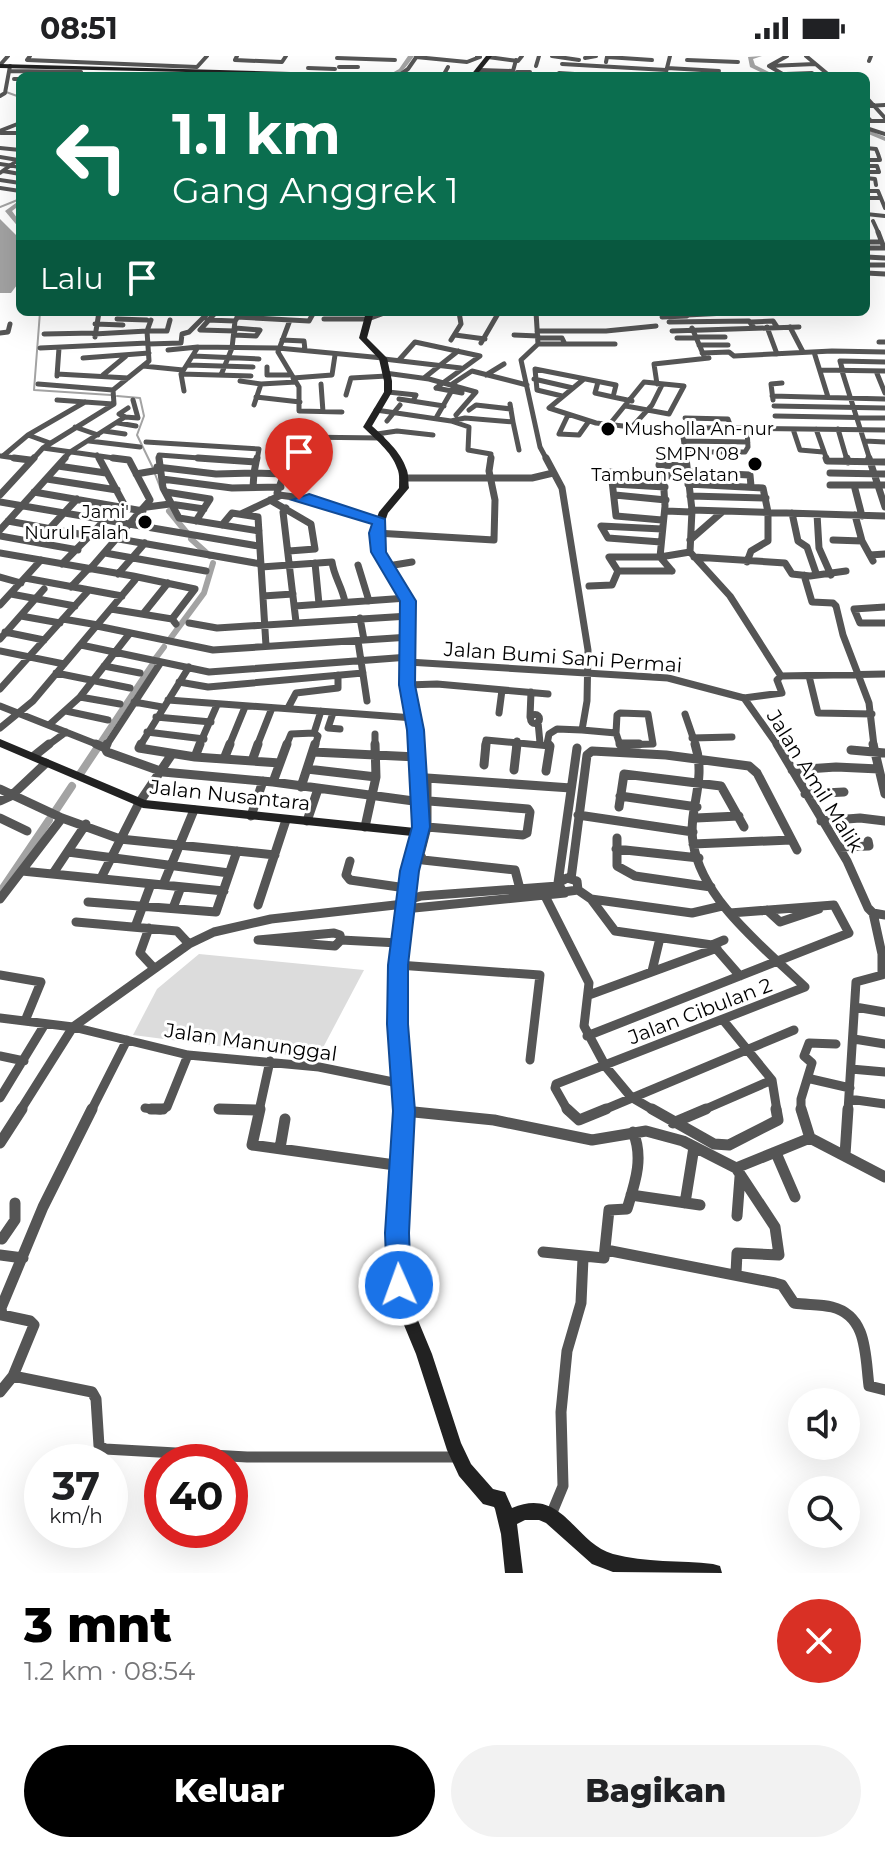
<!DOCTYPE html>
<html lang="id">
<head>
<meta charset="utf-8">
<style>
	:root { --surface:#fff; --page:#f2f2f2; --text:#202124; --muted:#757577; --accent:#000 }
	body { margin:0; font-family:Montserrat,sans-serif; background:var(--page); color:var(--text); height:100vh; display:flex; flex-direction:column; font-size:30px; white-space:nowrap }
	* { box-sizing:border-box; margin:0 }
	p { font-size:26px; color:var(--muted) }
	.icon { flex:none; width:44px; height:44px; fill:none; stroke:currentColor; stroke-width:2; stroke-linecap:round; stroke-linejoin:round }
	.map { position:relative; height:1517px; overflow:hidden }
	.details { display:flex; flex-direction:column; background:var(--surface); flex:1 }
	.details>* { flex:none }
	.guide { position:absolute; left:16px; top:16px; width:854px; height:244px; border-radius:12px; box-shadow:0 8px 32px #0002; background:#0b6e4f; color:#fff; overflow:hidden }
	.controls { position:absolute; left:788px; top:1332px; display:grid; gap:16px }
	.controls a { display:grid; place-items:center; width:72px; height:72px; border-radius:50%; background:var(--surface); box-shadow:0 8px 32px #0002; font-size:40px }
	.speed { position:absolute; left:24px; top:1388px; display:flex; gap:16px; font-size:40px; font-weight:700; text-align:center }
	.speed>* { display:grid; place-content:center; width:104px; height:104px; border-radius:50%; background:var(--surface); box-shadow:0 8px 32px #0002; line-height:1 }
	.speed small { font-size:20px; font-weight:400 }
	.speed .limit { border:12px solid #d22; background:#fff; color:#111 }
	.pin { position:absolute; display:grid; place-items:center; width:68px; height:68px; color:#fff; margin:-82px -34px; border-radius:50% 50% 50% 0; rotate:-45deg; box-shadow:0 0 8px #0007 }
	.pin .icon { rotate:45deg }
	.me { position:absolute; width:88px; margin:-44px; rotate:358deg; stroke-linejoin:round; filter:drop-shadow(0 0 6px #0008) }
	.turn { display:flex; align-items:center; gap:28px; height:168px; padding:0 24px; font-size:36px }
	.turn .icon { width:104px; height:104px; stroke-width:2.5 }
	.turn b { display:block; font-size:56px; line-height:68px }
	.then { display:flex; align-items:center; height:76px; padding:0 24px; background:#0003; gap:16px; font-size:30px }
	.round { display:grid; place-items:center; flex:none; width:84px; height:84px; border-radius:42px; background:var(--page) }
	.headline { display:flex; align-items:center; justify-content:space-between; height:136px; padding:0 24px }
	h1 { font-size:48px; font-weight:800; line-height:60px; color:var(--accent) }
	.cta { display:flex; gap:16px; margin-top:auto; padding:16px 24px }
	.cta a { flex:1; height:92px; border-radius:48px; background:var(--accent); color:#fff; font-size:32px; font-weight:800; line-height:92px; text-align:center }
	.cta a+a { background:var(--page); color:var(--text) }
	.status { display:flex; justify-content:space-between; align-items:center; height:56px; padding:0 40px; background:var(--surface); direction:ltr }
	.status svg { height:22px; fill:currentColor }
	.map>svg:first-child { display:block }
</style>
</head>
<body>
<div class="status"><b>08:51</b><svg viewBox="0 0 49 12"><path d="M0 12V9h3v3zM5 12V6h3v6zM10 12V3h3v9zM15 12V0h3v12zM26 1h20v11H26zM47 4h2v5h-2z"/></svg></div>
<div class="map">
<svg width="885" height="1517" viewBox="0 0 885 1517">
	<rect width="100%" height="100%" fill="#fff"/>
	<path fill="#dcdcdc" d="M199,898L364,914L317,1003L133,979L157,933Z"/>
	<path fill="#a3a3a3" d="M0,163L20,183V225L11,237H0Z"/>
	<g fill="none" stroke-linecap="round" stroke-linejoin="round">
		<path stroke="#a3a3a3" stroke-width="2" d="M6,36L20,41
			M20,146L8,155L20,171
			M0,151L20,143
			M40,256L34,334L111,339
			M117,340L140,342L144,360L137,379L153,412
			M155,418L160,431"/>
		<path stroke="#a3a3a3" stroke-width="6" d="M169,455L187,477
			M191,483L210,500
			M170,583L204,537L213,507
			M155,603L164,591
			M98,690L152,609"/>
		<path stroke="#a3a3a3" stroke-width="8" d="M80,718L100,688
			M56,754L72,730
			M1,835L49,764"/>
		<path fill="#a3a3a3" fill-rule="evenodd" d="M408,0H414C406,11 401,20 387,20L399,13Z
			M762,0L753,3L755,9L777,20H769L750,11L748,1Z
			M866,73L885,81V85L866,77Z
			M20,144V149L12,155L20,166V173L5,155Z"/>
		<path stroke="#555" stroke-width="4" d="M30,0L27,4L197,11L207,0
			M237,0L235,4L282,6L286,0
			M552,0L579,4
			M806,0L830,20
			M416,1L467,6L480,1L477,0
			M488,1L518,5L522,0
			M337,2L395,4
			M585,2L596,0
			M687,4L738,6
			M869,5L871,0
			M606,6L607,1L652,4
			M562,8L666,14
			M0,9L8,0
			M536,10L539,0
			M769,10L815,8
			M339,11H358
			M308,12L335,13
			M667,12L719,15
			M480,14L513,15L516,4
			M10,15L81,16L82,19
			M559,17L606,20
			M786,18L812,17
			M77,20L132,18
			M163,20H212
			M398,20L408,13L417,0
			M443,20L448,11
			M515,20L517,16H530
			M665,20L670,0
			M786,20L769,10L787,0
			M14,23H20
			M0,40L5,37L10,10
			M866,41L885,62
			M866,50L885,49
			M866,60L871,65H885
			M866,72L885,78
			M0,75L20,67
			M1,77H20
			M0,92L20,94
			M866,92L876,93L878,98
			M0,101L18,104L0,117
			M866,104H880L878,98
			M0,108L20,111
			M866,110H877L879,116
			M3,115L20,118
			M866,116H879
			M866,122L875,123L876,129
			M0,124L20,127
			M0,132L20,135
			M866,135H878L885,152
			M866,142H881
			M866,158L885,160
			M873,165L879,178"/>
		<path stroke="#555" stroke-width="5" d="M878,176L883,189
			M866,186H881
			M866,192H885
			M866,201L885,202
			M866,209H885
			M866,217L885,218
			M216,256L200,274L235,275
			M536,256L538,288L521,304L540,391L547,404
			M557,256H572
			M754,256H771
			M98,257H118
			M687,259L746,256
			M237,261L309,265L314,256
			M662,261L687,260
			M117,263L147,264
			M324,263H368L387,256
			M207,264L235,265
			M290,264L278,296L299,331V355L342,356
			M669,266L749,265L754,272
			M751,266L773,265L777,271
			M95,268L123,269
			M767,271L777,298
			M790,271L803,296
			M692,272L704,300
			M537,275H606L656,270
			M672,275L799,271
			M0,277L8,276L10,268
			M44,278L94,277
			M94,278L147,275L151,264
			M234,279L256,280L260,274L235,272
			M455,279L485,283
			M514,279L538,280
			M95,281L99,256
			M696,281H725
			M538,282H562L565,288
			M677,282H696
			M282,284L304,285L305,294
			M451,284L461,268L459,256
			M879,286H885
			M481,287L499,256
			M148,288L181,287L182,278L189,276L209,256
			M538,288H615
			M699,289H728
			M40,292L148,287
			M168,294L198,291
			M814,296L828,341
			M702,297L729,296L734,300L832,295L885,296
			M193,300L259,303
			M83,302L149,297
			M384,303L461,312
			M399,304L415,286L480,300L436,332
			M188,309L253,311
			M143,310L183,314
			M267,311V319H289
			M842,312L840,305L885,306
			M820,314L885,315
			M842,315L870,404
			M876,315L885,337
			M385,317L429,323L476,336L456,359
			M57,318L128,322
			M181,318L184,335
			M103,319L126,300
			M221,319L232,292L235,265L239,259
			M486,319L504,308
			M57,320L59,292
			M251,320L181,318L198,291L278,292L383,302
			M293,322L332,319L335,299
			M424,322L458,295
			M534,323L573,332
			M584,323L549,352L596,367L632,371L885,374
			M240,325L261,328
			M598,326L595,337L613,341
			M38,328L113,334
			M321,328L323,356
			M452,328L472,315L527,329
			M657,328L654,308L709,302
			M436,332L462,337
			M388,336L416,339L413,345
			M346,339L351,322L387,320
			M562,340L537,334L535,313L616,329L613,341L632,345
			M772,340L885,343
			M256,341L300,346
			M399,343L444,350
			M57,344L113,348
			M773,344L771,328L782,327
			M254,349L261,328L296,326
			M774,350L885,352
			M376,354L451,365L465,362L513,366L510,348
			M469,354L476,349L511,353
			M568,359L559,378L579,379L589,365
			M775,360L885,362
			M125,361L138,362L133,344
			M125,361L119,358L128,352
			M436,362L455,329
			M685,362L728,363L732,374
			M387,365L400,349
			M451,365L469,371L468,394L491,398L490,404
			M513,366L519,394
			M118,367L136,370
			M609,369L644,326L684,330L669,358L626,350
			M75,371L98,379
			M632,371L652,349L662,329
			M682,373L686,404
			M793,373L800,394L823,396
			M816,373L827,404
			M838,373L847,404
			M104,375L125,378
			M377,378L397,375L433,379
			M28,379L50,387
			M298,381L382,382
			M89,385L140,391
			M684,385L748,386
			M865,385L885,386
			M146,386L259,393L257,404
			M43,392L128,404
			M685,396H745L748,391L747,374
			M97,399L100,404
			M1,400L29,404
			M3,400L28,379L85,346
			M32,404L43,392L114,348L113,334L149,305L147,275H167L170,264
			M63,404L70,396L125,361
			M159,404V399L226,404"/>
		<path stroke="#555" stroke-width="7" d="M14,402L30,404
			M99,402L126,452
			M159,402L163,432L179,462L259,475
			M198,402L256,406L254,417L284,418L277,437L279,440L241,458
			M546,402L562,432L588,594L587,645L582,674L557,673L549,678L547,688
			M686,402L692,454L690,496L730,540L781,620
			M826,402L827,405L885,406
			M847,402L848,406
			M869,402L885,451
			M256,406L257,402
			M659,409L686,410
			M58,410L106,417
			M157,411L216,418L254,417L253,431
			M686,416L750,419L751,430
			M830,417L885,418
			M136,418L159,414
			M663,419L665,450L660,501L672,515
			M403,422H532L553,417
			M47,423L117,434
			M162,423L232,432L281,431
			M613,428L665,431
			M688,428L763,432L768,456V485L751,495L747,506
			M830,429H885
			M854,429L862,460
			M34,436L143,455
			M166,436L210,443L196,465
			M0,439L34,402
			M279,439L309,443L380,466
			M615,439L666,444
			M690,440L766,442
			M270,444L311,468L315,493L289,495
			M0,446L258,490
			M147,451L170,448L204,453
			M286,452L283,456L296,566
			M692,454L885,460
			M666,455L691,456
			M792,457L798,485L807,491L816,517
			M817,458L819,492L831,519
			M855,459L862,485L873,505
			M662,464L616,460L611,416L686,421
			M8,465L90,480
			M222,469L232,457L258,461L266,590
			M0,474L65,402
			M376,477L494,484L495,444L489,415L491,402
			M0,480L78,494
			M119,483L261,508
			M690,484L722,456
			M833,484L862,485
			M37,486L77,443
			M661,486L608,482L601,470L662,473
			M0,497L133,520L135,524L33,645L0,672
			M105,497L206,515
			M870,499L885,498
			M694,501L785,507L792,518L810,520L846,515
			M315,507L319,548
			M62,508L105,464
			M358,509L369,545
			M388,510L412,506
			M261,511L332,506C334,521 342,530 345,546
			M90,513L150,444L129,404L113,402
			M672,515H618L609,501H660L690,496
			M118,518L145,487
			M804,519L812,546L833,547L836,550L843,579L869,647L874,690
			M133,520L195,533L172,563
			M0,521L21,527
			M25,522L122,540
			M589,530L612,529L618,515
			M71,531L88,513
			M11,538L75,550
			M263,540L293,538
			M0,549L41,504
			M295,550L407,542
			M885,551L854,553L860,567H885
			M111,553L172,563L176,568
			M143,558L168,527
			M21,560L60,567
			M360,562L364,584
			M63,563L98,569
			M189,567L217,572L409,560
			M97,570L213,594L410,581
			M5,576L44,584
			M0,583L44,533
			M358,585L367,645
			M81,589L209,616L409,601
			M0,595L64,608
			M408,606L668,622L744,642L782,637L777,624L781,620L885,618
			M104,610L140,617
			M56,617L130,632
			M809,620L818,657L872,658
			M179,626L208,631L363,617
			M407,629L437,628L548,638
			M0,633L89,534
			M80,641L120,648
			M744,642L778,690
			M168,644L414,662
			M134,646L162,651
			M0,650L101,690
			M288,652L296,637L338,632V619
			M66,655L108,664
			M333,657L328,672L340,673
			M499,657L502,634
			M620,657L648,658L653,688L620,689L616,677L617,659Z
			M685,658L696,690
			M530.5 663a4.5 4.5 0 1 1 9 0a4.5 4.5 0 1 1-9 0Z
			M156,661L211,666
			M530,661L531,636
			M538,666L540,687
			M49,669L80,641L130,577
			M582,674L616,677
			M147,676L204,683
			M375,678V690
			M692,682L732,681
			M47,690L66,676
			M106,690L161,606
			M140,690L189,611
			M199,690L217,649
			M229,690L245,651
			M257,690L272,652
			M286,690L291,678L314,677
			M315,690L318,680L314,677L321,655
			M485,690L486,684L550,690
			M516,690L517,685"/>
		<path stroke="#555" stroke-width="9" d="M96,688L105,692
			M141,688L139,692L195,701L280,707
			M620,688H639
			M777,688L847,805L868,852L873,857L885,859
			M873,688L885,738
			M105,692L107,696L163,716L273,726L421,746
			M105,692L107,688
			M851,694L885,697
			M313,696L417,701
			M34,700L49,688
			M195,701L200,688
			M224,703L230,688
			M252,705L258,688
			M484,709L486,688
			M307,713L376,721
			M514,714L517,688
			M792,714L836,711L879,713
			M546,715L550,690L548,688
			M273,726L287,688
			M301,731L315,688
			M0,733L62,762L120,783L275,799
			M805,738L844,736
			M620,740L697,751
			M0,745L11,740L46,707
			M619,751L624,718L721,730L744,771
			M578,759L693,776
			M251,760L263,725
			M0,762L27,775
			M696,762L739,760
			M307,765L318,733
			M821,765L860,762L885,765
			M365,771L376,721L375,688
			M427,771L523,779L527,777L530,756L528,753L429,745
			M617,782V810L635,820L711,831
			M693,788L791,784
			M839,791L869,790L868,785
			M616,793L699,802
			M68,796L229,817
			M350,805L346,819L350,824L406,832
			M22,815L224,835
			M54,816L86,768
			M101,822L139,747L172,698
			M567,822L577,825L578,834L563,836L558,827Z
			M571,823L587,699L592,695L666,699L749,710L757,717L797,794
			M558,827L577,692
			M163,829L194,754
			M520,833L515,814L423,804L420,798L427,771V722L571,732
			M578,834L591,843L615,875L712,889L724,884
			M545,840L589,927L584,970L606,1011L631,1041L655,1055
			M0,843L62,762
			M591,843L692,857L722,850
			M405,845L421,840L558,830
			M88,846L216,856L237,795
			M258,849L286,764
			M173,852L181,831
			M404,853L565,837
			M767,854L780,866L819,853
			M76,866L177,875L189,888
			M135,871L151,828
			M149,872L140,897L153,911
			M334,877L340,879L341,884L335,890L258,884Z
			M341,884L399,887
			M713,889L740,920
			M398,909L540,919L530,1004
			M652,915L660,882
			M0,919L41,926L25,965
			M589,939L717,892
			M855,951L885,956
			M0,962L73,971L188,999L319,1011L403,1028
			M723,964L772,1024L777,1055
			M587,980L849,877L834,849L730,857
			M854,983L885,988
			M0,1000L24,1005
			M851,1013L885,1016
			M811,1023L850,1032
			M0,1042L45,968
			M849,1043L885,1048
			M145,1052L160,1054L167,1051L188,999
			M219,1053L257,1054
			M20,1055L73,971L189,888L214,876L271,863L404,848
			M91,1055L127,984
			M259,1055L270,1005
			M568,1055L555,1032L556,1028L805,931C766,893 701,844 693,786C688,753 707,725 695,688
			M601,1055L794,974
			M701,1055L772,1024
			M801,1055V1043L812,1007L804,1000L809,987L836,988
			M848,1055L856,926L882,919V898L873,857"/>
		<path stroke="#555" stroke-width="11" d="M151,1053H163
			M219,1053L257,1054
			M260,1053L252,1089L402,1110
			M567,1053L579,1064L606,1053
			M652,1053L714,1088L729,1089L778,1064L776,1053
			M801,1053L810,1082
			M404,1055L494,1064L592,1084L646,1075L683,1085L736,1112L810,1082L885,1121
			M673,1067L706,1053
			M0,1087L22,1053
			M280,1092L285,1063
			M776,1097L795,1141
			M845,1099L848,1053
			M736,1112L775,1171L779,1199L737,1197L736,1217
			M631,1139L700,1149
			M685,1147L694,1091
			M737,1160L740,1121
			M2,1183L15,1164V1147
			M606,1194L775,1227L782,1229L794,1247C806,1249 820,1248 832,1251C868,1260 865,1300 869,1330L885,1334
			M543,1196L604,1202L609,1154L627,1153C635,1127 644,1102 633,1076
			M0,1199L23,1202
			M13,1320L92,1336L96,1343L99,1390L105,1393L247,1401H458
			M0,1336L13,1320L34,1269L30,1265L2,1259L1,1252L43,1151L92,1053
			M551,1459L563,1430L561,1356L567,1295L581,1247L583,1202"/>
		<path fill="#222" fill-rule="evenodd" d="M486,0H492L476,20H470Z
			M0,8L364,18L367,20L0,12Z
			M366,256H374L367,282L387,302L392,325V336L372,370C384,381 401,396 406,412C409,418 408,426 409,432L388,457L381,477L384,496L413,545L412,629L420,662L427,746V771L415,815L405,909V968L411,1055L406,1215L410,1245L432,1298L461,1387L471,1408L493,1433L505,1436L512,1452C563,1430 574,1487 613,1498C645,1507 681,1504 713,1508L720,1510L722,1517L613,1516L592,1508L546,1467L539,1464H525L517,1468L523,1517H505L501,1478L495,1453L494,1451L483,1448L459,1420L447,1394L416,1298L394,1245L390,1215L397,1055L391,968V909L403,815L412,780L143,752L0,691V683L145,744L415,772V746L408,662L402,629L403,545L374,496L371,477L379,456L399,432C399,425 400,418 397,412C392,396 374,382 363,371L384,336V325L379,303L359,282Z"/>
	</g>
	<path fill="#1a73e8" stroke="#114b97" stroke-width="2" d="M309,438L385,463L386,496L416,545L415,629L424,674L430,771L419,815L408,909V968L415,1055L409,1177L411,1229L408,1237L399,1240L391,1237L387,1229L385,1177L393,1055L387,968L388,909L400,815L412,771L407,674L399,629L400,545L371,496L369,477L372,468L292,444Z"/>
	<g fill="#000" stroke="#fff" stroke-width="3">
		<circle cx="608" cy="373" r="8"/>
		<circle cx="755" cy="408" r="8"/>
		<circle cx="145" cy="466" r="8"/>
	</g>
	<g text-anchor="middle" stroke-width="6" stroke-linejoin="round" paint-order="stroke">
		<g font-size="18" fill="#000" stroke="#fff" text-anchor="end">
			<text x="624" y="379" text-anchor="start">Musholla An-nur</text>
			<text x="739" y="404">SMPN 08<tspan x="739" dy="21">Tambun Selatan</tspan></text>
			<text x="129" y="462">Jami'<tspan x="129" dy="21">Nurul Falah</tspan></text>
		</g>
		<g font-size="20" fill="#000" stroke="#fff">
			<text transform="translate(563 601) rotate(4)" y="7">Jalan Bumi Sani Permai</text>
			<text transform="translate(815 725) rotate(58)" y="7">Jalan Amil Malik</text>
			<text transform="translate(230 739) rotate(6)" y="7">Jalan Nusantara</text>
			<text transform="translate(700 955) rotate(-21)" y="7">Jalan Cibulan 2</text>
			<text transform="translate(251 986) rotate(8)" y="7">Jalan Manunggal</text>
		</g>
	</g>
</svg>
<div class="controls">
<a><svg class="icon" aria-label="sound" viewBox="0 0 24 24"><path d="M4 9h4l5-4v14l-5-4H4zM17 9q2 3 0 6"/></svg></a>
<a><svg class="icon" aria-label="search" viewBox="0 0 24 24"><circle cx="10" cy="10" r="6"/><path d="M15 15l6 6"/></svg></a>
</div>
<div class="speed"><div>37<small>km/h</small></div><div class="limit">40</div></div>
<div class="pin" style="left:299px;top:444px;background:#d93025"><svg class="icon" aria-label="arrive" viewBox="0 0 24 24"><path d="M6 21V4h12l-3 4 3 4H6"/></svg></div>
<svg class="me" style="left:399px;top:1229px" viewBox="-20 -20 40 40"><circle r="17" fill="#1a73e8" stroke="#fff" stroke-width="3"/><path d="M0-11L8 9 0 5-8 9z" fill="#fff"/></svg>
<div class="guide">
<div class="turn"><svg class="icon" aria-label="left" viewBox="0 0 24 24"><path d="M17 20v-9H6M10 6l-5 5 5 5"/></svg><div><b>1.1 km</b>Gang Anggrek 1</div></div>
<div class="then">Lalu<svg class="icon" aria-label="arrive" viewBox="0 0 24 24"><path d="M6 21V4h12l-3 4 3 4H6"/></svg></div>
</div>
</div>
<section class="details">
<div class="headline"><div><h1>3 mnt</h1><p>1.2 km · 08:54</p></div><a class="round" style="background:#d93025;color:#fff"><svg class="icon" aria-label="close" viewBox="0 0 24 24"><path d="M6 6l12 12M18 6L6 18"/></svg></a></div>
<div class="cta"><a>Keluar</a><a>Bagikan</a></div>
</section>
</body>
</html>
